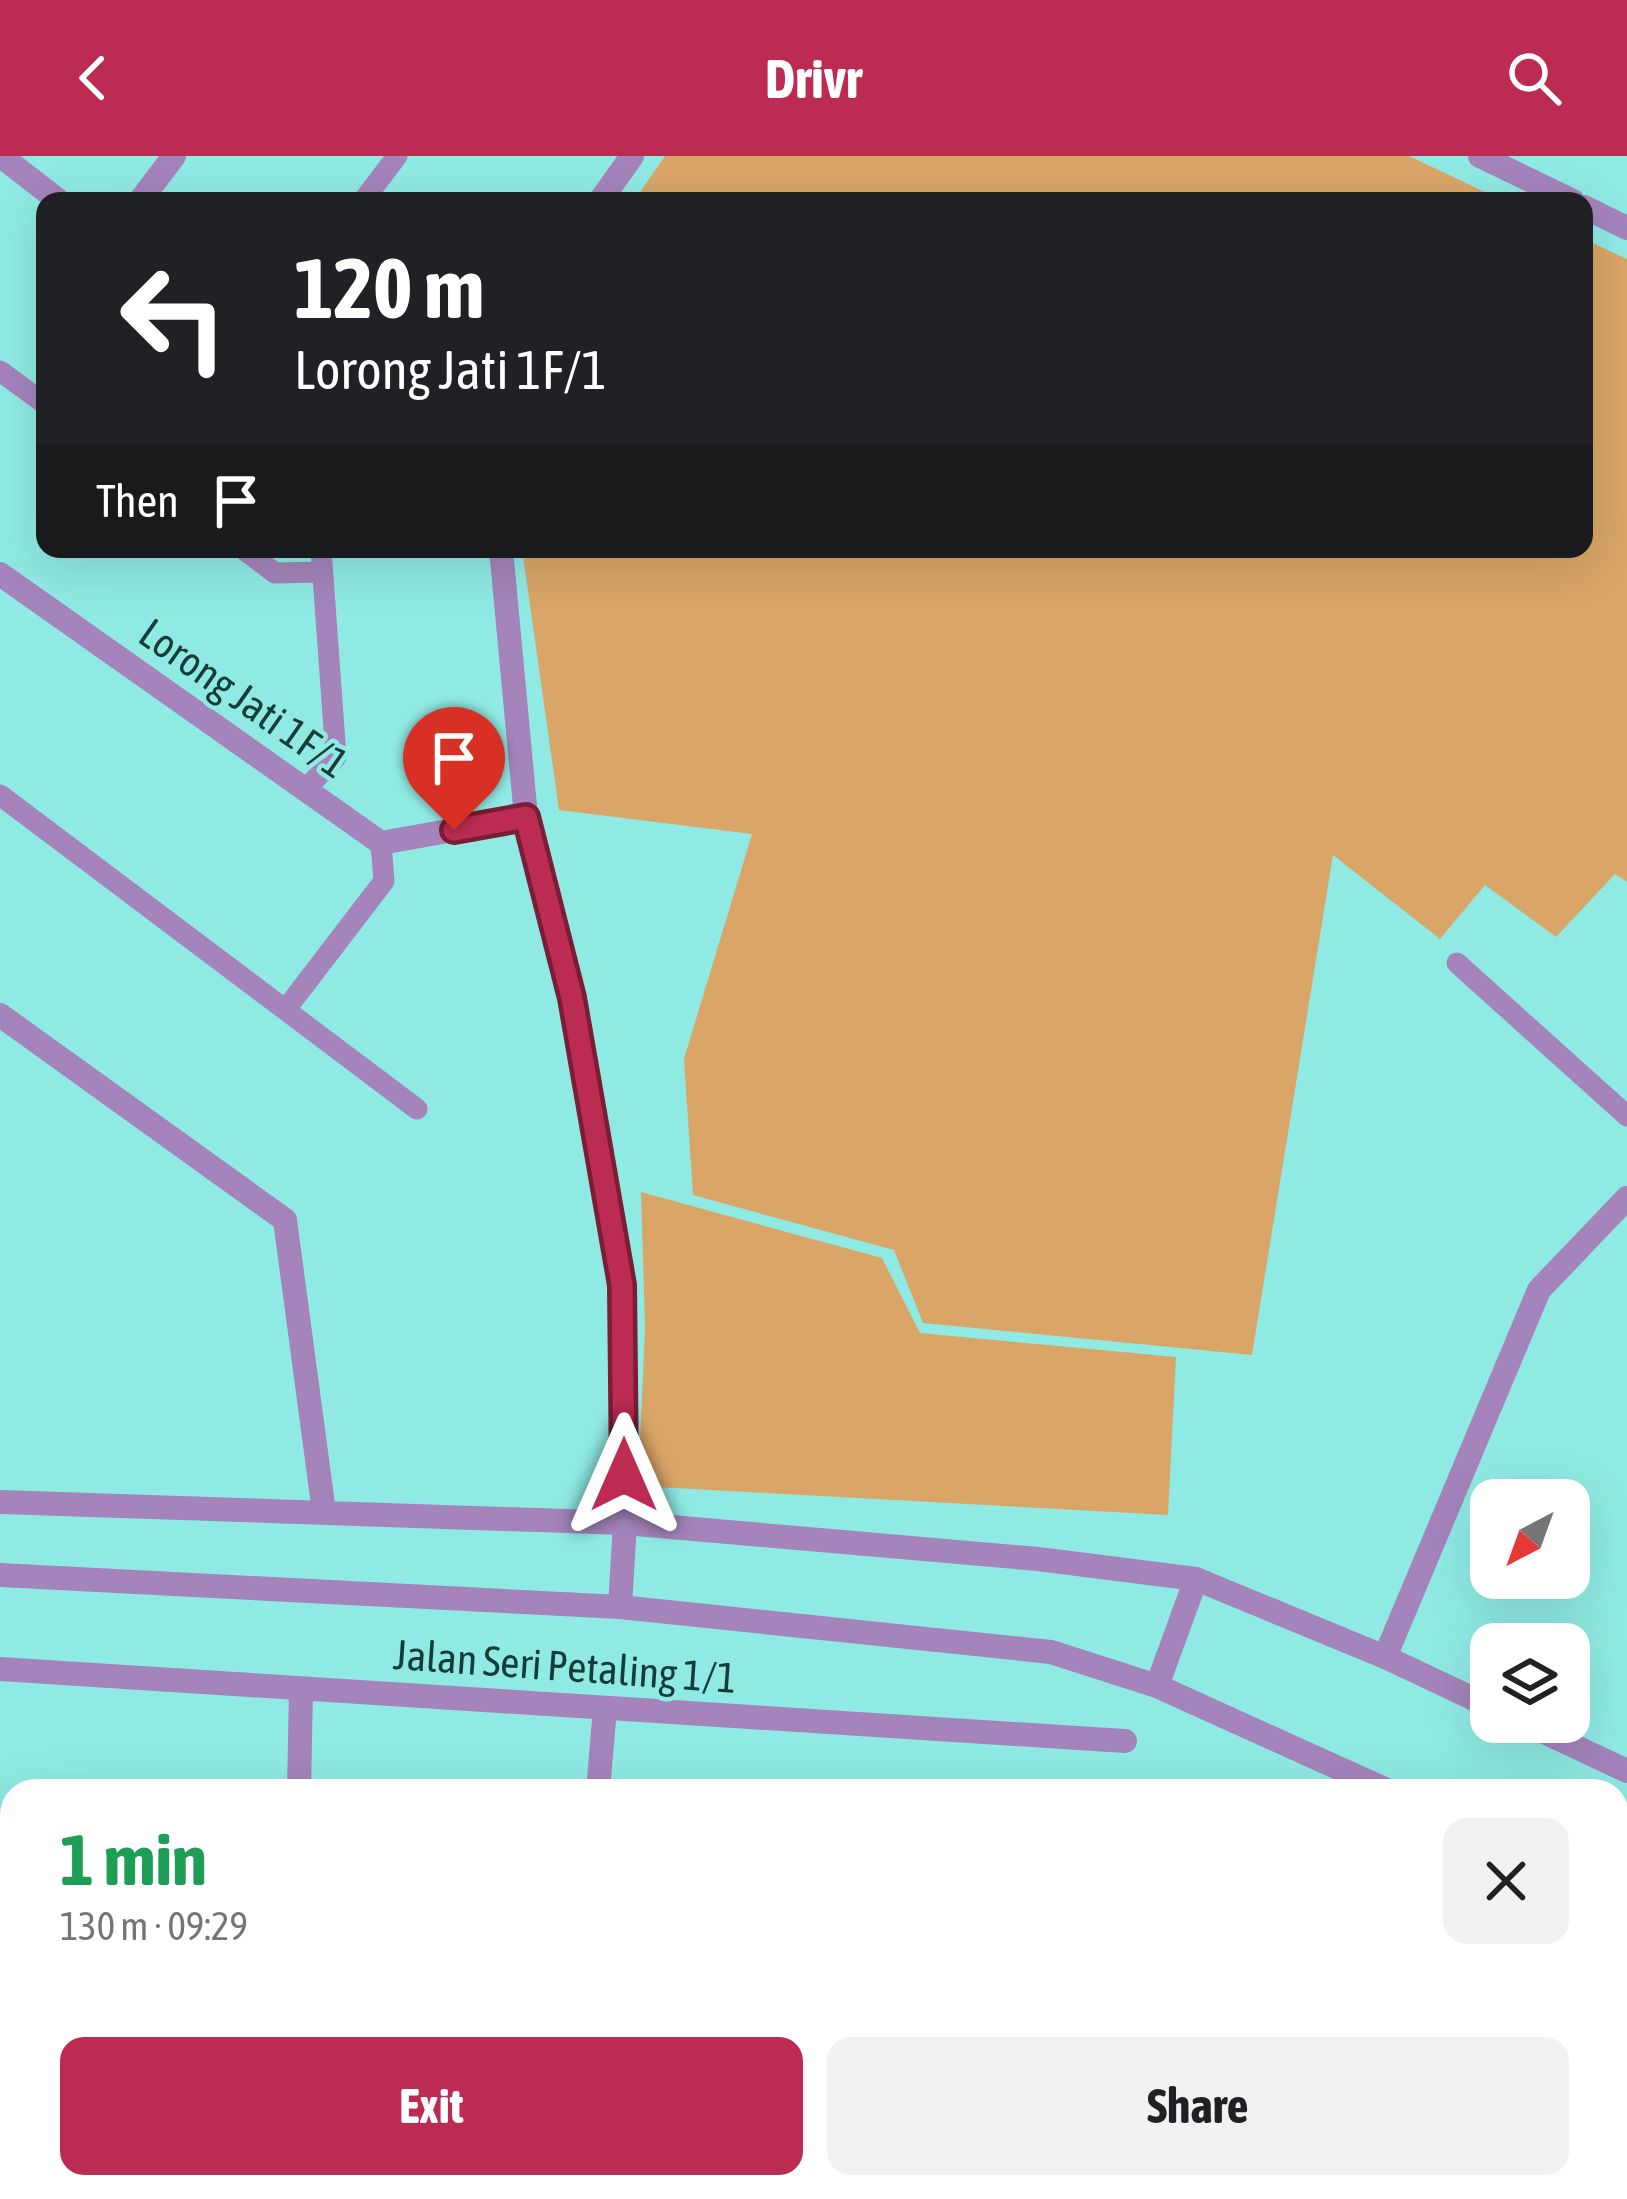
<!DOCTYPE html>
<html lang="en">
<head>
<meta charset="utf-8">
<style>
	:root { --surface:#fff; --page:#f2f2f2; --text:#202124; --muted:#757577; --accent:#bc2c52 }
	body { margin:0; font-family:"Asap Condensed",sans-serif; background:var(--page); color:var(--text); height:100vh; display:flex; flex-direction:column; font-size:45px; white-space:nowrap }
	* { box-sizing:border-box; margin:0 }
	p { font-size:39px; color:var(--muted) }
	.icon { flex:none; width:66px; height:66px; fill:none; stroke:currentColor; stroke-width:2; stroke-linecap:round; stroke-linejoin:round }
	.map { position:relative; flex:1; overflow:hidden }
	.details { position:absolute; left:0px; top:1623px; width:1629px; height:420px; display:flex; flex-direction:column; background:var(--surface); border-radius:36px 36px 0 0; box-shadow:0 12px 48px #0002 }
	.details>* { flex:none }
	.hud { position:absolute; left:36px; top:36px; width:1557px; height:366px; border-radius:24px; box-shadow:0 12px 48px #0002; background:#202124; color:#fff; overflow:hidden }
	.needle { width:78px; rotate:221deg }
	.controls { position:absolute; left:1470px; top:1323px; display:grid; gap:24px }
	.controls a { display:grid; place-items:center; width:120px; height:120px; border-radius:24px; background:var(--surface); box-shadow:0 12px 48px #0002; font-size:60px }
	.pin { position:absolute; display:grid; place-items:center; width:102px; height:102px; color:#fff; margin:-123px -51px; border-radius:50% 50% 50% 0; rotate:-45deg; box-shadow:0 0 12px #0007 }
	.pin .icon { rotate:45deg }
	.me { position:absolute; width:132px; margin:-66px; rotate:0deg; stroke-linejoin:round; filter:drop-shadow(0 0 9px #0008) }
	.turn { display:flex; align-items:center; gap:42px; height:252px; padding:0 60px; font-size:54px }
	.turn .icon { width:156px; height:156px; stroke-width:2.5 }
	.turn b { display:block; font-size:84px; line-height:102px }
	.then { display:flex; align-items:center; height:114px; padding:0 60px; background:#0003; gap:24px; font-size:45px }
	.round { display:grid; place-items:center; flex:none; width:126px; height:126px; border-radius:24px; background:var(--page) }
	.headline { display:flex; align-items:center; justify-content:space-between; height:204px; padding:0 60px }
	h1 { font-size:72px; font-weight:700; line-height:90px; color:#1e9e55 }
	.cta { display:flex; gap:24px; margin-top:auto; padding:24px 60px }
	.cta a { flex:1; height:138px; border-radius:24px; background:var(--accent); color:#fff; font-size:48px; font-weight:700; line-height:138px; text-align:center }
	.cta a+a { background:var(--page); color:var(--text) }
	header { display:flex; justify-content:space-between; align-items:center; height:156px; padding:0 60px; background:var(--accent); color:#fff; font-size:54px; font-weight:700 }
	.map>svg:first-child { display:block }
</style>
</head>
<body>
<header><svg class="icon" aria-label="back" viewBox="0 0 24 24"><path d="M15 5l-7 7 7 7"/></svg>Drivr<svg class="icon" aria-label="search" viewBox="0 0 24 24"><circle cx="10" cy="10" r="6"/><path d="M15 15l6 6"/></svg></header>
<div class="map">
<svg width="1627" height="2043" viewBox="0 0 1627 2043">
	<rect width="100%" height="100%" fill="#90eae4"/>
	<path fill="#79e1db" d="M971,2031H1158L1186,2043H966Z"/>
	<path fill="#daa667" d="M665,0H1409L1504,45H634Z
		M1584,83L1627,103V726L1615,718L1556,781L1485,729L1440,783L1333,699L1252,1199L923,1167L894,1094L693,1039L684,903L752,678L559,654L522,393H1584Z
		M641,1036L882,1102L920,1177L1176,1201L1168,1359L638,1330L645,1172Z"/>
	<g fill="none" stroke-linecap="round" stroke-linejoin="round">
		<path stroke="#a484bb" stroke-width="21" d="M363,45L397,0
			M0,215L45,248
			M243,393L275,417L322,416
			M305,634L336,601L321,393
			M0,639L417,953
			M1457,807L1627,960
			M286,853L384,725L381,687
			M1617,2026L1627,2031
			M1475,2043L1480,2031"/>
		<path stroke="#a484bb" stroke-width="24" d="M1,0L59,45
			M140,45L174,0
			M600,45L632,0
			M501,393L526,661L572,842L623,1129L625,1367L620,1451
			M0,418L381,687L526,661
			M0,859L285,1064L324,1356
			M0,1346L625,1367L1038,1403L1196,1423L1385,1501L1491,1551
			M1385,1501L1539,1134L1627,1042
			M0,1513L1125,1585
			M1157,1530L1196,1423
			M1523,1566L1627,1615
			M299,1635L301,1533
			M598,1635L605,1552
			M1617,1829L1627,1833
			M1262,2031L1288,2043
			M291,2043V2031
			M734,2043L738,2031"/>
		<path stroke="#a484bb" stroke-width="24" d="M1480,0L1573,45
			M1584,51L1627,72
			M0,1419L620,1451L1051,1496L1157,1530L1389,1635
			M1617,1738L1627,1742"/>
	</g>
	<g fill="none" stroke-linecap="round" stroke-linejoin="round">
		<defs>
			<path id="route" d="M454,674L526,661L572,842L622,1129L624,1319"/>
		</defs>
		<use href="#route" stroke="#7a1d35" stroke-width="30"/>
		<use href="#route" stroke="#bc2c52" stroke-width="21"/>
	</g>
	<g text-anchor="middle" stroke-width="9" stroke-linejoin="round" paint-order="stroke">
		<g font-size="42" fill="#163c3a" stroke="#90eae4">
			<text transform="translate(244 542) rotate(35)" y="15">Lorong Jati 1F/1</text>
			<text transform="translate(565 1510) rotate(4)" y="15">Jalan Seri Petaling 1/1</text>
		</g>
	</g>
</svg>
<div class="controls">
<a><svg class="needle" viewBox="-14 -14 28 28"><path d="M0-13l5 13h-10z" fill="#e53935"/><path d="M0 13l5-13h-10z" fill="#757577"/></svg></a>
<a><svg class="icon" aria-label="layers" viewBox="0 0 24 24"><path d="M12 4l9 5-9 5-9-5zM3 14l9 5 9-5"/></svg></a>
</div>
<div class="pin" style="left:454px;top:674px;background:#d93025"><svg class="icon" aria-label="arrive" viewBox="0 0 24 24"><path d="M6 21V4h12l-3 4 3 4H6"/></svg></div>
<svg class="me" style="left:624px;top:1319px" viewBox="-20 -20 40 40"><path d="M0-17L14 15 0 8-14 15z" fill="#bc2c52" stroke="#fff" stroke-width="4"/></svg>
<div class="hud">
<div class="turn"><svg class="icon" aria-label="left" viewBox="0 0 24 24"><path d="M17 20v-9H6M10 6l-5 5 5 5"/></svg><div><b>120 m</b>Lorong Jati 1F/1</div></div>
<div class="then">Then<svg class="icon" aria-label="arrive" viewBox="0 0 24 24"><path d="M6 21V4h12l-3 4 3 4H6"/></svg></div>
</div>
<section class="details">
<div class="headline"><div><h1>1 min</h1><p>130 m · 09:29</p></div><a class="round"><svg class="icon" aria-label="close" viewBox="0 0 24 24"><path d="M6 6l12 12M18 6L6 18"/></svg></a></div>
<div class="cta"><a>Exit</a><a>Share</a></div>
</section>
</div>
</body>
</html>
